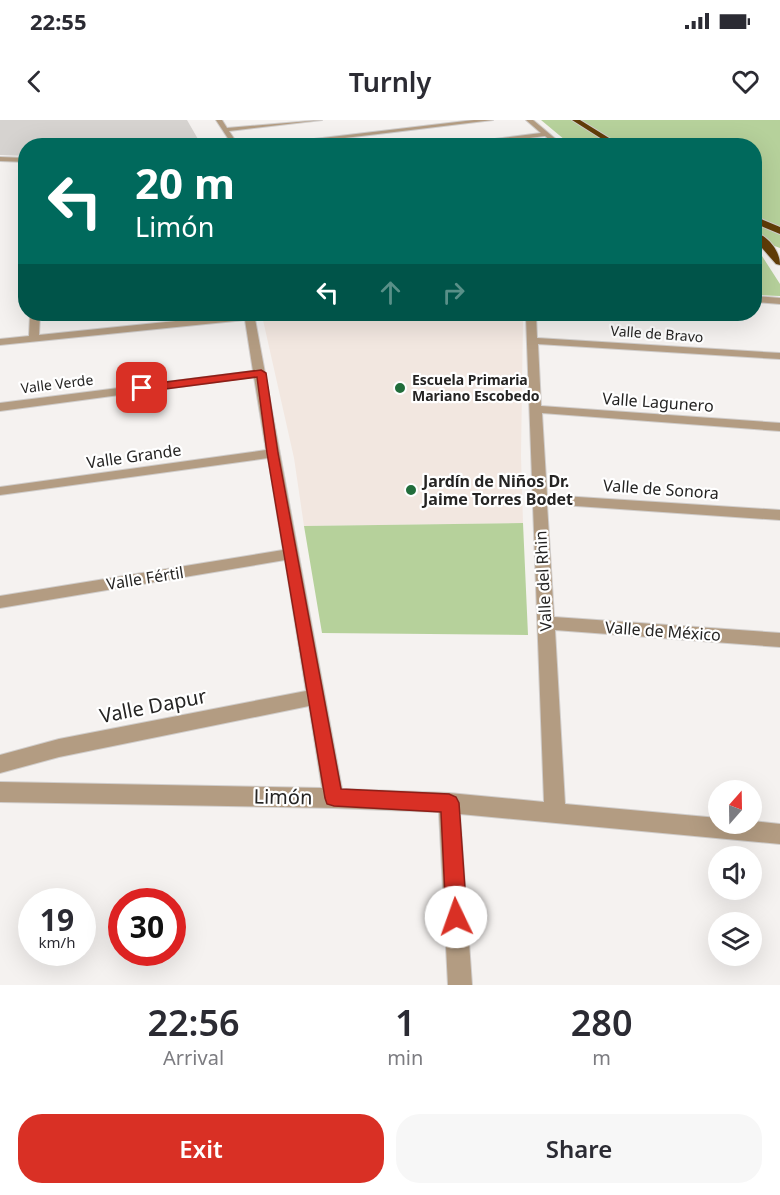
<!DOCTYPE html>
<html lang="en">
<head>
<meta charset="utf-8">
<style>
	:root { --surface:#fff; --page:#f7f7f7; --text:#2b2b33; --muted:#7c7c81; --accent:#d93025 }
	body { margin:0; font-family:"Noto Sans",sans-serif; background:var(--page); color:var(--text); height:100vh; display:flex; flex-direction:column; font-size:22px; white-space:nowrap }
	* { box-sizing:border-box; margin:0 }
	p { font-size:20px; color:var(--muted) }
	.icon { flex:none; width:33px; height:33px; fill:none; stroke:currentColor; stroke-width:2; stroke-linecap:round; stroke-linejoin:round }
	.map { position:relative; height:865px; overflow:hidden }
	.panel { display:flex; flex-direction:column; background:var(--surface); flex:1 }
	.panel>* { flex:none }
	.top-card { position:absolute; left:18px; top:18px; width:744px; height:183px; border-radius:24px; box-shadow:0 6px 24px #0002; background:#00695c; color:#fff; overflow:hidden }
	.needle { width:39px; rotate:20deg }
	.tools { position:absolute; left:708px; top:660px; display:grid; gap:12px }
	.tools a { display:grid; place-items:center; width:54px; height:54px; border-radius:50%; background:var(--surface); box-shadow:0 6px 24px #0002; font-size:30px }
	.speed { position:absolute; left:18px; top:768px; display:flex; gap:12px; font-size:30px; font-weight:700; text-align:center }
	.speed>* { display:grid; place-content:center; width:78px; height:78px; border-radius:50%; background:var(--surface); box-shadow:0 6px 24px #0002; line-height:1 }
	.speed small { font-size:15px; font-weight:400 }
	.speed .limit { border:9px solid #d22; background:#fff; color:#111 }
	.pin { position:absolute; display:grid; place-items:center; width:51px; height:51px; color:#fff; margin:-26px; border-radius:12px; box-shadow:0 3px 9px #0006 }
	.me { position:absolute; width:66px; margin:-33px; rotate:357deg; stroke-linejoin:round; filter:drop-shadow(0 0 4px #0008) }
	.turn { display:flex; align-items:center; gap:21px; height:126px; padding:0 18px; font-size:27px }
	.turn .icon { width:78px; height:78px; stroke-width:2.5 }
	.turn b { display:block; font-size:42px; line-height:51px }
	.lanes { display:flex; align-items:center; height:57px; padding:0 18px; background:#0003; justify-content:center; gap:30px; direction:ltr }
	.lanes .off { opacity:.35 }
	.eta { display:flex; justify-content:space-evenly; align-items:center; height:102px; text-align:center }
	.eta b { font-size:36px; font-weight:600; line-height:42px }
	.primary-button { display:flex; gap:12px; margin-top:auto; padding:12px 18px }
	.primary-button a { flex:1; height:69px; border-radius:24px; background:var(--accent); color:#fff; font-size:24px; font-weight:600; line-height:69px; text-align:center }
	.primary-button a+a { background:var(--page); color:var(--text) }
	.status { display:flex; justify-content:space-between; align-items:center; height:42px; padding:0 30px; background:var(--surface); direction:ltr }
	.status svg { height:16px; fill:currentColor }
	header { display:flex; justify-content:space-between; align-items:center; height:78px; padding:0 18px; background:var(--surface); font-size:27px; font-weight:600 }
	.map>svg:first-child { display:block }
</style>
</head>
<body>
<div class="status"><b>22:55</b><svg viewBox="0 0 49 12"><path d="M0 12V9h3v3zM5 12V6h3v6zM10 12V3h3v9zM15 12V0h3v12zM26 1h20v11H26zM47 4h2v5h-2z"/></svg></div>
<header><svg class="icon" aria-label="back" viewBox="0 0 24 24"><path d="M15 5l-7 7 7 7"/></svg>Turnly<svg class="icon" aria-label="heart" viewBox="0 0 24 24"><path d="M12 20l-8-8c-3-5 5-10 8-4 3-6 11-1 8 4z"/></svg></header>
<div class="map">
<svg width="780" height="865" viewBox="0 0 780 865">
	<rect width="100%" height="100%" fill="#f5f2f0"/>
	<path fill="#f2e7e0" d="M523,199L521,336L523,403L304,406L294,338L263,200Z"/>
	<path fill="#b6d19b" d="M541,0H780V128L755,119L754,26L571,25Z
		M755,135L762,136L780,164V176L755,175Z
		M523,403L528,515L322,513L304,406Z"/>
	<path fill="#d6d3d0" d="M0,0H187L202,26H26V36L0,35Z"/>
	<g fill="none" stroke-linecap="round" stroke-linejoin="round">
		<defs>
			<path id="street" d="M216,0H222L227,8L322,0L229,11L239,26H233Z
				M474,0H493L279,26H255Z
				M526,0H533L564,26H557L545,16L465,26H442L541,13Z
				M0,37L26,38V42L0,41Z
				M754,176L780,178V184L754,182Z
				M30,194H40L39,215L244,194H536L537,218L780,233V239L538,224L541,286L780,303V311L542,293L547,375L780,390V400L547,384L554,497L780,513V527L555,510L565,684L718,698V704H752V701L780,704V724L460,694L472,865H448L439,692L334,688L0,682V662L322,668L309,586L59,637L0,653V635L59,619L306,571L285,440L0,488V476L283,430L268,338L0,375V367L266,330L254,257L0,291V283L253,251L245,200L0,225V219L29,216ZM526,197L544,682L449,673L342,669L255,199Z"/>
			<path id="highway" d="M572,0H580L622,26H613Z
				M754,96L780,107V114L754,103Z
				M754,111C768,117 780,130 780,145L776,144L754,119Z"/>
		</defs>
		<use href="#street" stroke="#d0cdcb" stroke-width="2"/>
		<use href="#highway" stroke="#d0cdcb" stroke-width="2"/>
		<use href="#street" fill="#b39c82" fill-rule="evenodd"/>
		<use href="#highway" fill="#613d08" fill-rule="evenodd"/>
	</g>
	<path fill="#d93025" stroke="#8d1f18" stroke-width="1.5" d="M261,250L266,253L278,333L341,669L449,674L456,677L459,683L467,797L464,804L456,807L449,804L446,797L441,692L334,686L327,684L325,678L267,333L257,257L142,272L137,268L142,265Z"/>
	<g fill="#216d3b" stroke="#fff" stroke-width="2">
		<circle cx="400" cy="268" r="6"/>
		<circle cx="411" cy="370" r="6"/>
	</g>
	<g text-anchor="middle" stroke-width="4.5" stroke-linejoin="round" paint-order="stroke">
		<g font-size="14" fill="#252423" stroke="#fff">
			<text transform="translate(657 214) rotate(4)" y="5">Valle de Bravo</text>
			<text transform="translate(57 264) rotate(-7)" y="5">Valle Verde</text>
		</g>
		<g font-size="14" font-weight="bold" fill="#252423" stroke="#fff" text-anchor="start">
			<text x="412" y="265">Escuela Primaria<tspan x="412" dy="16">Mariano Escobedo</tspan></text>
		</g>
		<g font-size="16" fill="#252423" stroke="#fff">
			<text transform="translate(658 282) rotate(4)" y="6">Valle Lagunero</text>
			<text transform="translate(134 336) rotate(-8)" y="6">Valle Grande</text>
			<text transform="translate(661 369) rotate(4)" y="6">Valle de Sonora</text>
			<text transform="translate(145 458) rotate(-9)" y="6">Valle Fértil</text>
			<text transform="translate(543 461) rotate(-93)" y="6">Valle del Rhin</text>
			<text transform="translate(663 511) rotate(4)" y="6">Valle de México</text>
		</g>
		<g font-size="16" font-weight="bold" fill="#252423" stroke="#fff" text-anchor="start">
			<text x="423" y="367">Jardín de Niños Dr.<tspan x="423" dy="18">Jaime Torres Bodet</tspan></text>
		</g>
		<g font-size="20" fill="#252423" stroke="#fff">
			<text transform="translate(153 586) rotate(-11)" y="7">Valle Dapur</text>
			<text transform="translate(283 677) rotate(1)" y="7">Limón</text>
		</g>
	</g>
</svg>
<div class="tools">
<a><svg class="needle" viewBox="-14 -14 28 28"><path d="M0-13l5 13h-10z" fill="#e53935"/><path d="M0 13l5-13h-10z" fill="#7c7c81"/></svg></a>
<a><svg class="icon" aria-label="sound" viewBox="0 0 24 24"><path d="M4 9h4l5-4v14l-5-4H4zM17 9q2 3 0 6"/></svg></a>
<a><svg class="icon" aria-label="layers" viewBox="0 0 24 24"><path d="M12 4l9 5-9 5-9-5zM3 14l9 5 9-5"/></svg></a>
</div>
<div class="speed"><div>19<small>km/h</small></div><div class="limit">30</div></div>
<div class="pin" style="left:142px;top:268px;background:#d93025"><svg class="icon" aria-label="arrive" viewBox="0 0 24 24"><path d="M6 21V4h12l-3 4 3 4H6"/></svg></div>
<svg class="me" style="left:456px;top:797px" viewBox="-20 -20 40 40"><circle r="19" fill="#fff"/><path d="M0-13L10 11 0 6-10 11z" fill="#d93025"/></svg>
<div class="top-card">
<div class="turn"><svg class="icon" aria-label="left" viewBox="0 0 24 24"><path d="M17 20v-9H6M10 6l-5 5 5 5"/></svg><div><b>20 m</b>Limón</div></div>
<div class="lanes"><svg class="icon" aria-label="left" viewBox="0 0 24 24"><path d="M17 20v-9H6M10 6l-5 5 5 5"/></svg><svg class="icon off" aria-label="ahead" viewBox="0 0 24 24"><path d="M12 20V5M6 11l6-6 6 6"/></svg><svg class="icon off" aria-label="right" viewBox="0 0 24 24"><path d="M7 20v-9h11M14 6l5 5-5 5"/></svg></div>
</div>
</div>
<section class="panel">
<div class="eta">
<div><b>22:56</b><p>Arrival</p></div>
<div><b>1</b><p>min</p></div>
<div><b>280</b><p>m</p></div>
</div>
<div class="primary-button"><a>Exit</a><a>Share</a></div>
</section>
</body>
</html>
